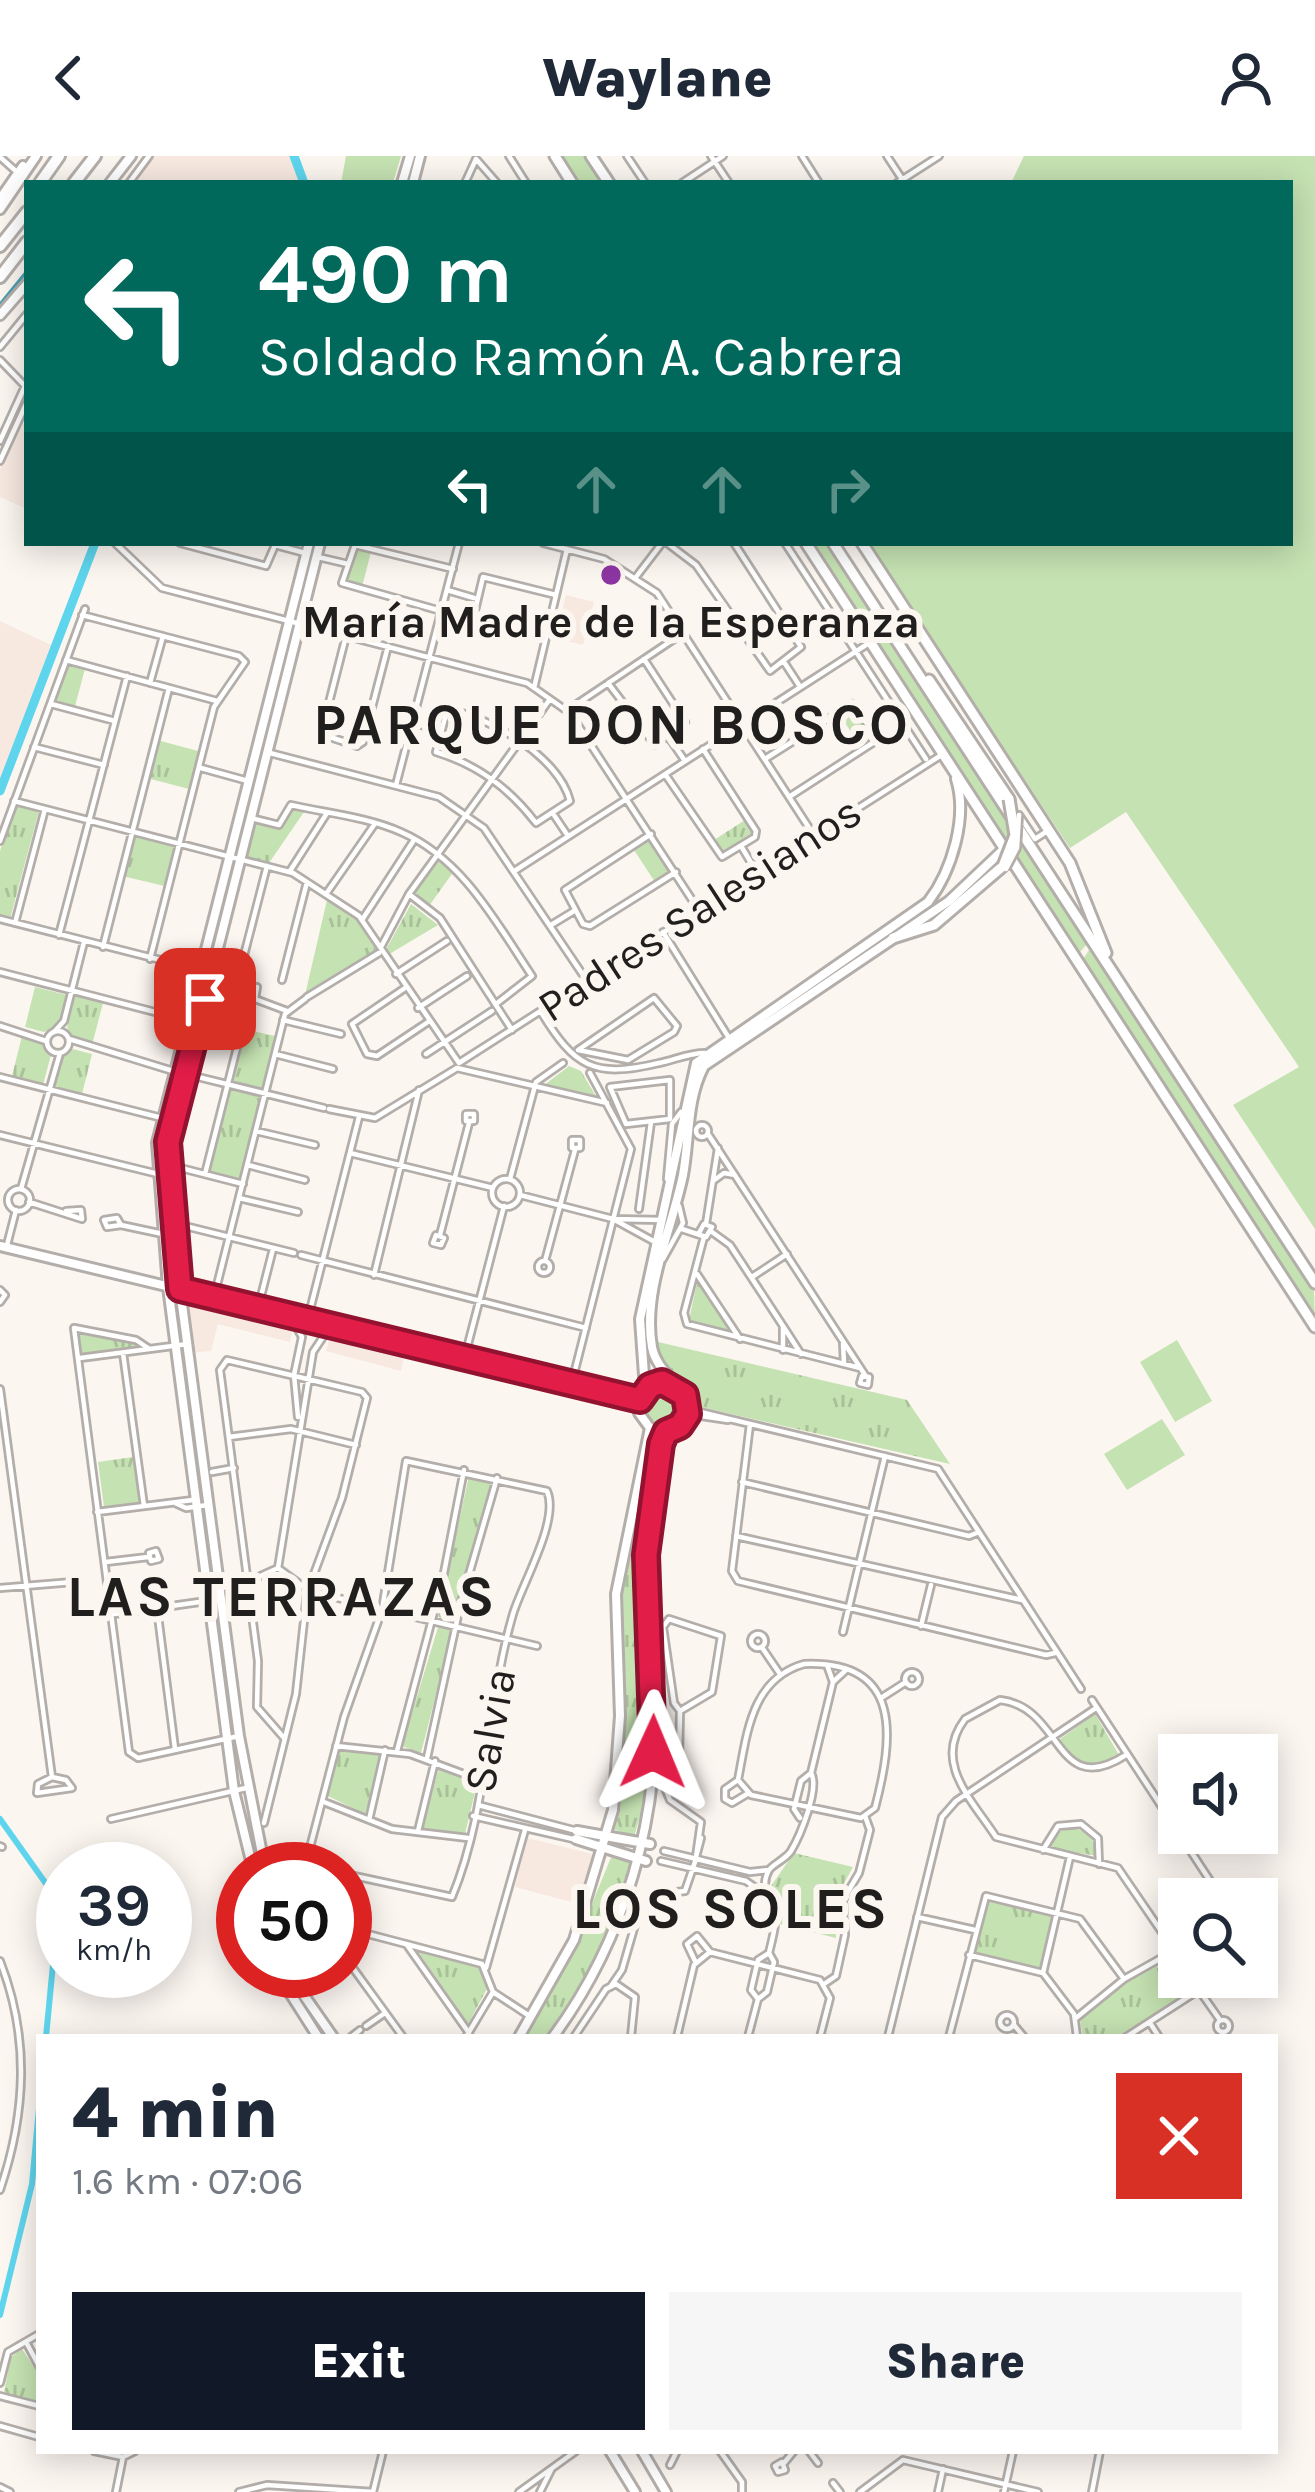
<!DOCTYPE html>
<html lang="en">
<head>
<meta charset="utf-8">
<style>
	:root { --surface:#fff; --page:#f6f6f7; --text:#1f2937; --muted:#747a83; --accent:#111827 }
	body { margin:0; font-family:Karla,sans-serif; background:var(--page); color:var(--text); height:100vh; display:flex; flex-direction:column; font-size:45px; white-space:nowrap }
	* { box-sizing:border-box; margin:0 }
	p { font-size:39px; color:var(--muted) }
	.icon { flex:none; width:66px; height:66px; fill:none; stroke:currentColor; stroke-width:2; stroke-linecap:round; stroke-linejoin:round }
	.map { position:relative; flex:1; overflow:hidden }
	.panel { position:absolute; left:36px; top:1878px; width:1242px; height:420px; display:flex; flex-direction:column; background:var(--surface); border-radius:0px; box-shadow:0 6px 30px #0003 }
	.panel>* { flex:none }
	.top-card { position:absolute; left:24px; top:24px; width:1269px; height:366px; border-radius:0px; box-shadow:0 6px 30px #0003; background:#00695c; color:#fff; overflow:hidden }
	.tools { position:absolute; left:1158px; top:1578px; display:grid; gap:24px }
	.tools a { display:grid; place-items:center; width:120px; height:120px; border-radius:0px; background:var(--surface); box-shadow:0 6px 30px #0003; font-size:60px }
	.speed { position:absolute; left:36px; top:1686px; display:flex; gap:24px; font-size:60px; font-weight:700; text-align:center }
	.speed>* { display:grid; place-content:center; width:156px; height:156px; border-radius:50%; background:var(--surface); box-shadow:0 6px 30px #0003; line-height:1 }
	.speed small { font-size:30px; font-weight:400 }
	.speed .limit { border:18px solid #d22; background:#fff; color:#111 }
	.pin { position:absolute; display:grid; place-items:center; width:102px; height:102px; color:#fff; margin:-51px; border-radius:24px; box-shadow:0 6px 18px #0006 }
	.me { position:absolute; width:132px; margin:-66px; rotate:1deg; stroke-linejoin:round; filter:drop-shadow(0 0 9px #0008) }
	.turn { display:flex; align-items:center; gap:42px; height:252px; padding:0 36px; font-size:54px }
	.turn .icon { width:156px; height:156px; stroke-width:2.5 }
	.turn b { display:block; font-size:84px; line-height:102px }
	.lanes { display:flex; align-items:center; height:114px; padding:0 36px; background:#0003; justify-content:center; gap:60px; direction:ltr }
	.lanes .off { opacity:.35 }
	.round { display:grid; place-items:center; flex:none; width:126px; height:126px; border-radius:0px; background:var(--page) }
	.overview { display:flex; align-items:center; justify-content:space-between; height:204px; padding:0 36px }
	h1 { font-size:72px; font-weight:800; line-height:90px }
	.primary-button { display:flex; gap:24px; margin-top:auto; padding:24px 36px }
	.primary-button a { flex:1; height:138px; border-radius:0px; background:var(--accent); color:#fff; font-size:48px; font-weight:800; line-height:138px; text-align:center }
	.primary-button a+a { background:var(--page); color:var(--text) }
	header { display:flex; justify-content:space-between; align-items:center; height:156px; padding:0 36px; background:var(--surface); font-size:54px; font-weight:800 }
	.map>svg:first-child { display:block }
</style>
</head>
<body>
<header><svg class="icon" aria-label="back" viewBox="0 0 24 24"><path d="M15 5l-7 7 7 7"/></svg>Waylane<svg class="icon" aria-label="person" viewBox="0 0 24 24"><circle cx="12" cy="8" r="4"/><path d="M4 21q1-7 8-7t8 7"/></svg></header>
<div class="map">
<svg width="1315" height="2336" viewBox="0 0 1315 2336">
	<defs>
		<pattern id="park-tufts" width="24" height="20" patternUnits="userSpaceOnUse" patternTransform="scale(3)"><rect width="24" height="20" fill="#c5e2b2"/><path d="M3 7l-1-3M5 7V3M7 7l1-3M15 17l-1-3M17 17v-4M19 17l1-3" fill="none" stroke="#a9c199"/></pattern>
	</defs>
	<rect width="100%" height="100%" fill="#fcf6f1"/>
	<path fill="#f7e9e0" d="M153,0H290L300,27H134Z
		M21,267L27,269V353L0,341V313Z
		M566,439L594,446L583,489L555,482Z
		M0,465L51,489L0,629Z
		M185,1144L293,1170L290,1186L218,1168L211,1195L190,1197Z
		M331,1177L405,1196L401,1215L326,1195Z
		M527,1682L597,1699L583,1749L515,1731Z"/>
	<path fill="#c5e2b2" d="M346,0H401L393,27H341Z
		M561,0H585L602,27H578Z
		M1024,0H1315V1073L1233,949L1299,911L1126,656L1070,692L866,387H1290V27H1011Z
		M809,387H829L880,473L870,476Z
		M885,481L919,523L1018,684L1011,690L892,516L877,487Z
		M1023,687L1088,787L1079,797L1011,698Z
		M1089,794L1099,800L1314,1132L1315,1166L1082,805Z
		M1177,1184L1212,1245L1175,1266L1140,1206Z
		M1162,1263L1185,1299L1127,1334L1104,1298Z"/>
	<path fill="url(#park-tufts)" d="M355,394L371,396L362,431L345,427Z
		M66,504L86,509L74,554L50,548Z
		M854,552L873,582L860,591L841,560Z
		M157,584L198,595L189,633L147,622Z
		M14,648L39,655L10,763L0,760V695Z
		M293,654L304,656L269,707L245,702L253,667L277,672Z
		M745,664L753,676L722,697L714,684Z
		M133,676L180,689L169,731L122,720Z
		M648,685L669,717L655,726L634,694Z
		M436,703L454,715L429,750L413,739Z
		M327,744L357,764L376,794L305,839Z
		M411,748L438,769L386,800L384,797Z
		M35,831L67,839L59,869L44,876L25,871Z
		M75,840L103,847L92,889L73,885L67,871Z
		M244,873L275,880L262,933L232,926Z
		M22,880L41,885L51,899L43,929L12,920Z
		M73,893L92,898L82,938L50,930L58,900Z
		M569,910L581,915L597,942L543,930Z
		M231,931L261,939L240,1024L209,1016Z
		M698,1122L732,1180L689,1164Z
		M84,1174L137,1187V1192L82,1199L79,1176Z
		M654,1185L907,1244L950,1308L692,1249C687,1225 661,1211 654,1185Z
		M641 1251a21 21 0 1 1 42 0a21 21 0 1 1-42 0Z
		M657,1278L644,1406L649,1629L634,1681L613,1673L623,1569L621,1413L652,1280Z
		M133,1301L139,1347L104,1351L98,1306Z
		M469,1320L490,1325L492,1333L452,1466L438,1461Z
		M439,1468L452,1475L421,1597L402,1590Z
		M1095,1558L1119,1599C1095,1617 1073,1608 1060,1583Z
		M340,1593L383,1599L365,1658L328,1640Z
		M439,1611L477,1628L465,1678L423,1672Z
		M1073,1671L1091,1679L1097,1700L1049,1692L1055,1677Z
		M794,1697L853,1711L836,1742V1782L780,1768L771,1730Z
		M612,1699L632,1707C616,1771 585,1825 550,1881H525L570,1801Z
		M986,1744L1053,1761L1041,1813L971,1797Z
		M414,1790L482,1810L489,1829L468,1868Z
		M1179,1798V1821H1207L1203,1826L1118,1881H1083L1080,1864L1127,1826Z
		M22,2193L39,2218V2247L4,2236L11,2201Z"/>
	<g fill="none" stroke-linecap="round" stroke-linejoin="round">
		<path stroke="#4c9eaf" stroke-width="3" d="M0,148L27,115"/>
		<path stroke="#5ed5ed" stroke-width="6" d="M0,1663L59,1746L46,1881
			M0,2159L32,2028L39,1952"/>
		<path stroke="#5ed5ed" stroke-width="9" d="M294,0L304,27
			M0,635L95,387"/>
		<defs>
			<path id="street" d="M509,0L526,27
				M627,0L645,27
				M711,0L729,27
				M802,0L819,27
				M887,0L902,23
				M0,1L18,17
				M129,27L149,0
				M465,27L476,3L497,27
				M682,27L723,0
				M897,27L939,0
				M0,191L27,158
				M0,204L25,230L0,285
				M0,305L27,246
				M115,387L162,432L527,527L570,557L698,753
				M180,387L266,410L276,387
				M543,387L604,403L657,437L813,678
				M667,387L696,409L770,515L801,491L734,387
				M785,387L926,603
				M275,389L305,397
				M318,401L348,408
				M636,421L662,387
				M447,434L474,442
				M441,455L342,427L355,389L453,413
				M82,459L239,500L245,506L214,551L150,803
				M346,480L321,578L357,590L363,586L388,490
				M546,482L473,463L483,421L556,439
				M66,504L217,545
				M784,506L799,529
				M150,527L163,480
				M608,527L655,589L685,566L644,503
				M534,532L567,393
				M51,548L115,565
				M447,554C490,560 559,601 570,645L536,667C509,632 478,609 436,596Z
				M568,554L683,477
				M413,567L441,574
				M668,580L685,605
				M34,591L104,609
				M270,597L439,641L484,672L587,825
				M765,603L852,548L876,579L874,586L789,641
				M201,612L248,625
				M665,618L722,701L755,681L756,675L703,593
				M396,629L459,387
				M14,645L293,717L359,760L459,907L943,598
				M554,659L568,680
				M1019,659L1035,683L1049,674
				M251,662L279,669L291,649C326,657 368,661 401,676C463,703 496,766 532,820L496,848
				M651,678L565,734L583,768L590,770L676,716
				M0,685L85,453
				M741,690L756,715
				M516,714L869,487
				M290,715L327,657
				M326,738L374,669
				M409,738L440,762L512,874
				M0,763L200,814
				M362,764L414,684
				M15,767L45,653
				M551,769L574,755
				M663,776L729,882
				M59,779L127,520
				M103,791L169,532
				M381,791L409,738L550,543
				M240,815L267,710
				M0,816L186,864
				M396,818L447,785
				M282,824L307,726
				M257,831L255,843L287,855
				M405,832L352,868L367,898L377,900L428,866
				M307,841L379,797
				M654,842L677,870L674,876L628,904L578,894Z
				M418,852L467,820
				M541,856C574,910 593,923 659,907C674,904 689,897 705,897
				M283,864L341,878
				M0,870L46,885
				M47 886a11 11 0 1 1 22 0a11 11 0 1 1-22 0Z
				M54,876L64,865L84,786
				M69,883L173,915
				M275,898L333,913
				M426,898L492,855
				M190,919L324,952
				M0,921L162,962
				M670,924V963L626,968L610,931Z
				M329,953L375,962L457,912L607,947
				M466,958H474V965H466Z
				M359,961L309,1158L573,1222L631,993L590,917
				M696 975a6 6 0 1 1 12 0a6 6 0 1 1-12 0Z
				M256,975L315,989
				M708,978L865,1219
				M0,979L158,1018
				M572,984H580V992H572Z
				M350,997L493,1032
				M248,1009L305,1024
				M173,1010L243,1028
				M205,1018L246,856L206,843
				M510,1023L536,926L563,907
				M667,1023L672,968L681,956
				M492 1037a14 14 0 1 1 28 0a14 14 0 1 1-28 0Z
				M713,1025L724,1017L735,1019
				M21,1033L60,897
				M8 1044a11 11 0 1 1 22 0a11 11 0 1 1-22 0Z
				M520,1039L613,1063L662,1064
				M239,1042L298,1056
				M29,1046L82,1063L81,1054L66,1055
				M639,1053L651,966
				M613,1063L655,1086
				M177,1068L294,1097
				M706,1068L718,992
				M121,1069L107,1071L104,1064L117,1062L121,1069L163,1078
				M682,1073L706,1081L712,1071L704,1068L699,1077
				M712,1076L730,1089L783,1170
				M436,1079L444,1082L441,1089L433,1087Z
				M440,1079L469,967
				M704,1081L684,1157L687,1168L860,1212
				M7,1089L16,1054
				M301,1099L586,1172
				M663,1103L683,1067L679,1050
				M538 1111a6 6 0 1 1 12 0a6 6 0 1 1-12 0Z
				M545,1105L575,994
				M697,1118L740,1183
				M374,1119L419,934
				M752,1121L787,1098
				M0,1134L5,1139L0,1146
				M214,1141L285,858L305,843
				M258,1152L273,1093
				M292,1163L302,1181L294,1219L298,1261
				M843,1187L844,1208
				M148,1192L136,1184L74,1172L129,1596L138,1602L239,1580
				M783,1194V1170L801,1198
				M466,1196L504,1050
				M123,1197L144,1350
				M80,1202L188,1188
				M862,1220L869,1221L868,1229L860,1227Z
				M0,1233L52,1621
				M688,1253L938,1313L1081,1533
				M688,1258L728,1264
				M750,1268L732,1415L738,1425L1046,1499L1055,1497
				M229,1281L291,1273L356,1289
				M212,1316L234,1312
				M742,1326L969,1380L979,1376
				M175,1347L186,1352L208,1349
				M97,1356L193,1344
				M736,1380L1022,1444
				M156,1395L159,1403L151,1405L149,1397Z
				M106,1406L148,1401
				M278,1412L313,1196L329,1172
				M0,1432L73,1426
				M228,1435L278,1412L308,1434L342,1443
				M348,1445L537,1490
				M157,1452L175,1593
				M114,1458L221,1443
				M921,1470L931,1429
				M843,1476L885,1300
				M751 1485a7 7 0 1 1 14 0a7 7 0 1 1-14 0Z
				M763,1493L780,1518
				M804,1508C904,1504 893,1583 875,1652L861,1662L751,1639L738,1624C747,1578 751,1523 804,1508Z
				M827,1509L833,1526L846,1514
				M905 1523a7 7 0 1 1 14 0a7 7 0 1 1-14 0Z
				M881,1542L906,1526
				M1092,1544L1222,1743
				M680,1555L674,1547L663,1471L669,1463L721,1480L712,1536L680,1555L679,1601L665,1632L670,1644L701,1666L696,1701L701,1682
				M336,1590L410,1598L480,1624
				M397,1595L443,1422L464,1314
				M1126,1599C1054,1645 1064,1551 1000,1544L965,1563C932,1606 972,1644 996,1681L1118,1712L1174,1794
				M427,1602L461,1446L497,1322
				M52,1621L66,1624L72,1632L37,1637L38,1628Z
				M738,1624L725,1633V1643L732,1647L747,1638
				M324,1646L392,1673L468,1682
				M478,1649L577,1675
				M473,1660L573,1683
				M800,1662L794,1653L801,1625L811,1617
				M111,1663L246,1632
				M369,1664L385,1594
				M264,1667L296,1538L307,1437L342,1342L367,1242L362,1236L227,1204L220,1214L258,1505L257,1551L284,1582
				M418,1675L435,1605
				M0,1690L2,1691
				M1043,1694L1058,1670L1081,1668L1098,1682L1099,1708
				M664,1695L750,1716L769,1714
				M661,1705L746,1725L763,1737
				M324,1713L307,1703L344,1561L382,1454L406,1305L547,1335C560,1364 522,1428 513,1458C486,1550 489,1652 452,1741L345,1718
				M685,1735L696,1703
				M917,1761L975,1774
				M345,1772L482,1808L493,1836L466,1881
				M407,1789L469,1877
				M1257,1796L1259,1799
				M769,1797C771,1788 774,1778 775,1768C776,1749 757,1735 769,1714C773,1708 786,1703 791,1695C800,1680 820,1632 811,1617L833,1526
				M969,1799L1043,1817
				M345,1801L403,1881
				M0,1805C30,1882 26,1957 0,2034
				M695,1805L687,1788L697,1780L710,1796L820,1824L830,1842L820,1881
				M486,1812L525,1674
				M1043,1817L1070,1701
				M1043,1817L1074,1858L1077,1881
				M824,1828L836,1820L845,1779L843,1744L859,1717L870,1674L865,1660
				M611,1830L622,1814L641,1748L661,1738L685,1735
				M1199,1834L1220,1864
				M493,1836L528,1859
				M1000 1866a7 7 0 1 1 14 0a7 7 0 1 1-14 0Z
				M1076,1862L1124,1823L1179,1792
				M1217 1870a6 6 0 1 1 12 0a6 6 0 1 1-12 0Z
				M1150,1867L1159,1881
				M1014,1869L1024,1881
				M366,1870L385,1857
				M351,1881L360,1874
				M574,1881L606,1833L616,1828L635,1841L631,1881
				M677,1881L694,1809L710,1796
				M748,1881L758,1843L767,1836L774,1806L769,1797L758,1804L751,1834L758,1843
				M888,1881L942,1661L956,1645L1096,1552
				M949,1881L986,1740L1080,1763L1124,1823
				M1126,1881L1199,1834L1210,1821
				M26,2186L39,2210
				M0,2227L8,2196L39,2178
				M0,2240L39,2250
				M0,2270L39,2281
				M94,2295L123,2301L135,2295
				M720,2295L742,2326V2336
				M809,2295L818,2307
				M782,2306L785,2314L778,2316L775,2310Z
				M784,2307L794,2295
				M670,2309L677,2295
				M833,2327L840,2336
				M0,2331L10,2336
				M116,2336L123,2301
				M239,2336L267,2329L373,2336
				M373,2336L383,2295
				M519,2336L576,2295
				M540,2336L551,2314
				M860,2336L903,2304L1038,2336
				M938,2336L943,2313
				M1004,2336L1013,2295
				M1092,2336L1100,2295"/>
			<path id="secondary" d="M110,27L131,0
				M402,27L410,0
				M413,27L420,0
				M0,43L23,10
				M0,53L36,0
				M0,159L27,128
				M0,1090L640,1244
				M675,1229L656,1228L641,1240L639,1257L650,1272L673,1274L688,1253C685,1228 657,1218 652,1191C642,1135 672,1073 683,1019C690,981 686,945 704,910L949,745L1004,693
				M645,1233L640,1163L696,907L928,746C952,715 968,661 956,623
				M577,1675L650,1688
				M576,1683L646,1705
				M253,1713L234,1635L168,1131L157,987L309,387
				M265,1713L239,1580L180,1133L168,991L320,387
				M276,1815L318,1881
				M287,1815L333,1881
				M519,1881L574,1784L613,1654L620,1560L616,1438L650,1272
				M553,1881C624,1785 661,1661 654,1542C650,1455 633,1360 666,1276
				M610,2295L635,2336
				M642,2295L666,2336"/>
			<path id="primary" d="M555,0L572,27
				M591,0L609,27
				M806,387L1315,1171
				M833,387L1315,1127
				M862,387L1070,707L1106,797
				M929,524L1009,643
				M893,782L934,769L1003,710"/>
			<path id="highway" d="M40,27L59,0
				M74,27L95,0
				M0,90L27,56
				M0,121L27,86"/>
		</defs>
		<use href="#street" stroke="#b4aeaa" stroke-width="10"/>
		<use href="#secondary" stroke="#b4aeaa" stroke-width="14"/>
		<use href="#primary" stroke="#b4aeaa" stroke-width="15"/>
		<use href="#highway" stroke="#b4aeaa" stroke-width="16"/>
		<use href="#street" stroke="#fff" stroke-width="4.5"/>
		<use href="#secondary" stroke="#fff" stroke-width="8"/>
		<use href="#primary" stroke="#fff" stroke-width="9"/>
		<use href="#highway" stroke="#fff" stroke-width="10"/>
		<defs>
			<path id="street-bridge" d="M1006,713L1017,692L1019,659"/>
			<path id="primary-bridge" d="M1003,710L1015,679L1009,643"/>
		</defs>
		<use href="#street-bridge" stroke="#b4aeaa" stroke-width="10" stroke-linecap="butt"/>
		<use href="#primary-bridge" stroke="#b4aeaa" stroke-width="15" stroke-linecap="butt"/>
		<use href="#street-bridge" stroke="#fff" stroke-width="4.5"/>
		<use href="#primary-bridge" stroke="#fff" stroke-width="9"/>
	</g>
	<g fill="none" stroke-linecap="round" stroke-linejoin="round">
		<defs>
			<path id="route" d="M205,843L168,986L180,1133L640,1244L650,1230L662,1226L685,1239L688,1258L680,1270L666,1276L661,1288L646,1399L653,1596"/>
		</defs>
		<use href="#route" stroke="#92132f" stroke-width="30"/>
		<use href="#route" stroke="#e11d48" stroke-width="21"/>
	</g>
	<circle fill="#8d36a2" stroke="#fcf6f1" stroke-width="4.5" cx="611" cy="419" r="12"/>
	<g text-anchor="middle" stroke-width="12" stroke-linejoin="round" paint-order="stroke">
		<g font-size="45" font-weight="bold" fill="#211f1d" stroke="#fcf6f1">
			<text x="611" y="481">María Madre de la Esperanza</text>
		</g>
		<g font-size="45" fill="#211f1d" stroke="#fcf6f1">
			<text transform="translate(699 752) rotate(-33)" y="16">Padres Salesianos</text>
			<text transform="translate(489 1574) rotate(-80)" y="16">Salvia</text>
		</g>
		<g font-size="57" font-weight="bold" letter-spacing="3" fill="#211f1d" stroke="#fcf6f1">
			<text x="612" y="588">PARQUE DON BOSCO</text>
			<text x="282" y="1460">LAS TERRAZAS</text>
			<text x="731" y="1772">LOS SOLES</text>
		</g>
	</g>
</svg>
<div class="tools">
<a><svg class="icon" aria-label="sound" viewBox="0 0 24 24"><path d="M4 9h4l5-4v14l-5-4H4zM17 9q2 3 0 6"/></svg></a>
<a><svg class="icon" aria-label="search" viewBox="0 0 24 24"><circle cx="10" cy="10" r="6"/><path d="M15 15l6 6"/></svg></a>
</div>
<div class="speed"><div>39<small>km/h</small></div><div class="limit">50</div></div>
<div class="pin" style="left:205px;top:843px;background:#d93025"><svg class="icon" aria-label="arrive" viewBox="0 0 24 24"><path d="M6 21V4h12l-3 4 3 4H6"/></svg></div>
<svg class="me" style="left:653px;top:1596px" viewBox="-20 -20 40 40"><path d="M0-17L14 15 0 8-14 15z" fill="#e11d48" stroke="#fff" stroke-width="4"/></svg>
<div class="top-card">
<div class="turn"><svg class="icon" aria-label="left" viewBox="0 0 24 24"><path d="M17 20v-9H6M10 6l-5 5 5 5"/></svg><div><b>490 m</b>Soldado Ramón A. Cabrera</div></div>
<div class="lanes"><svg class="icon" aria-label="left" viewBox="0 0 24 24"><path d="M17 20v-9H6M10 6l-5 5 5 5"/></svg><svg class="icon off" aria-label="ahead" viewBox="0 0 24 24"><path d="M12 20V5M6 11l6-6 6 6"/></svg><svg class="icon off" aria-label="ahead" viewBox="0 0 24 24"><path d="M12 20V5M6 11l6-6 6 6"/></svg><svg class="icon off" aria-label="right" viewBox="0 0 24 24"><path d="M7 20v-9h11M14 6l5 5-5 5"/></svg></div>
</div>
<section class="panel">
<div class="overview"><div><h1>4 min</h1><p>1.6 km · 07:06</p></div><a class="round" style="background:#d93025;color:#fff"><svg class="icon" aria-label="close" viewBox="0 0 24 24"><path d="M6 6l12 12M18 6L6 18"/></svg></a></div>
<div class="primary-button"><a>Exit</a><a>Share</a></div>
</section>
</div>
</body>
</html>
